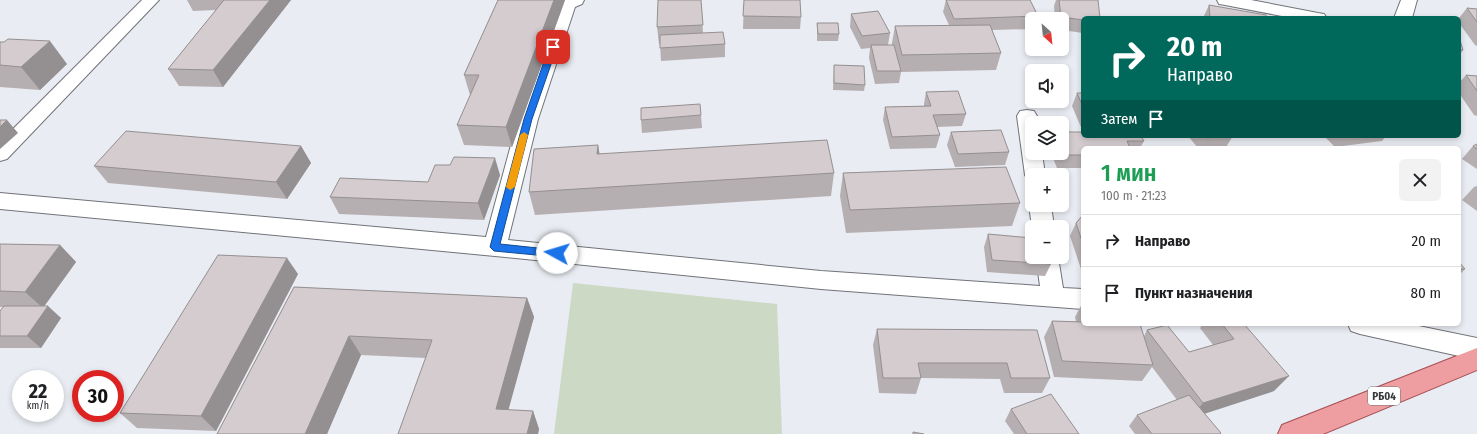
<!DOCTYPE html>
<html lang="ru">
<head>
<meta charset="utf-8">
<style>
	:root { --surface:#fff; --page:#f2f2f2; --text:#202124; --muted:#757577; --line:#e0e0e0 }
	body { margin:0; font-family:"Fira Sans Condensed",sans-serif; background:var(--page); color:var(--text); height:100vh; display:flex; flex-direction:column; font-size:15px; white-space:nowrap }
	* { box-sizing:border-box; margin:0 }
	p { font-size:13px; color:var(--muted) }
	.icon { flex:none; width:22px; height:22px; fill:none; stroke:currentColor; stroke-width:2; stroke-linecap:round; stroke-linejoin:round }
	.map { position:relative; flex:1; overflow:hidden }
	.panel { position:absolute; left:1081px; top:146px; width:380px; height:180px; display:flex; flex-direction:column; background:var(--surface); border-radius:6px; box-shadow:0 2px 6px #0003 }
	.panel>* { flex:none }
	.guide { position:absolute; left:1081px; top:16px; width:380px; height:122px; border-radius:6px; box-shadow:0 2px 6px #0003; background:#00695c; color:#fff; overflow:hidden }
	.needle { width:26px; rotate:153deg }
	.tools { position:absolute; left:1025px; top:12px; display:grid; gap:8px }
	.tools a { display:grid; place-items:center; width:44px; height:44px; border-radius:6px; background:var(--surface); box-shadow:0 2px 6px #0003; font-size:20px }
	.speed { position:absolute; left:12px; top:370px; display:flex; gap:8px; font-size:20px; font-weight:700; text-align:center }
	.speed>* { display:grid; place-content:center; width:52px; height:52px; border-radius:50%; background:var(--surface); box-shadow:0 2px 6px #0003; line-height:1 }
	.speed small { font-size:10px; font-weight:400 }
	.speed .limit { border:6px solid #d22; background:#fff; color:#111 }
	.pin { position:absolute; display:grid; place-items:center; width:34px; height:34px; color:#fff; margin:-17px; border-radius:8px; box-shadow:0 2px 6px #0006 }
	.me { position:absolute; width:44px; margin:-22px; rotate:276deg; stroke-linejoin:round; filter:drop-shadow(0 0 3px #0008) }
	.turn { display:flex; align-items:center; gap:14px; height:84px; padding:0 20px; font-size:18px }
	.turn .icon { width:52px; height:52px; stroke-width:2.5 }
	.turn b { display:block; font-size:28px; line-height:34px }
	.then { display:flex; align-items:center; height:38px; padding:0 20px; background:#0003; gap:8px; font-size:15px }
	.round { display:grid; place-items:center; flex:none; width:42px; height:42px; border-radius:6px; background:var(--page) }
	.head { display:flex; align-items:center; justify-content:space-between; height:68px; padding:0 20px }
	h1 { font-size:24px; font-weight:600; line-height:30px; color:#1e9e55 }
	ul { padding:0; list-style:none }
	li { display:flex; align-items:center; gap:12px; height:52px; padding:0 20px; border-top:1px solid var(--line) }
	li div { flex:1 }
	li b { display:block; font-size:15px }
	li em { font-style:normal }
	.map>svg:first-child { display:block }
</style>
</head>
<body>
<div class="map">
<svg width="1477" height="434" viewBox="0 0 1477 434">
	<rect width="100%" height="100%" fill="#e9ecf2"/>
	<path fill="#ccd9c5" d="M573,283L777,304L782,434H554Z"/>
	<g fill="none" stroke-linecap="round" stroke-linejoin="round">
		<defs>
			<path id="minor" d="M142,0H159L7,159L0,161V142Z
				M563,0H584L582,4L575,7L538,119L508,240L821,271L1040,286L1036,257H1058L1063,288L1083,289V309L821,289L495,256L0,209V193L486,237L518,119L560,4Z
				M1217,0H1251L1318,13L1324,14L1327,18H1292L1225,5L1219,4Z
				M1401,0H1417L1412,18H1394Z
				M1027,110L1034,111L1037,116L1038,123H1032V153H1042L1045,175H1032V182L1028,180L1025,175L1017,116L1020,111Z
				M1032,200V205H1051L1054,227H1032L1029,205Z
				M1348,324H1409L1477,338V360L1360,334L1351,331Z"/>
			<path id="primary" d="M1477,348V370L1323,434H1278L1282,425Z"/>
		</defs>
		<use href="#minor" stroke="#717379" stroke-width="2"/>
		<use href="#primary" stroke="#a64f54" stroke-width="2"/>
		<use href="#minor" fill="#fff" fill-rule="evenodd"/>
		<use href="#primary" fill="#ee9da1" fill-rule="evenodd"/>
	</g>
	<path fill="#b6afb1" d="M187,0H291L223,87L179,86L168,69L216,10L193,11Z
		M498,0H565L512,147L464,145L457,125L471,95H470L464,75Z
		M701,0L703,33L725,44V57L661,61L660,44H659L657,27Z
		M744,0L801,17L800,29H743Z
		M946,0H1030L1038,16L1037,19H1032V29L992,30L1001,53L996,70L901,72L899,83L875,84L869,58L870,48L861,49L850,27L851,14L890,33L888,45H892V43L895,26L949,25L943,12Z
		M1056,0H1098L1083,18V33L1062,30V19H1055L1054,6Z
		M1209,5L1267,18H1203Z
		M1467,8L1477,9V46L1475,45L1459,23V18Z
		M817,23L839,34L838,41H817Z
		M1459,37L1463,50L1459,56Z
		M0,42L67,64L40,90L0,87Z
		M834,65L865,85L864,91L833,90Z
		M1466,75L1477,76V116L1474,115L1459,93V83Z
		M926,92L966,114L962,126L937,127L940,135L936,148L890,149L883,120L885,107L924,106V104Z
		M1077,93H1083V136L1144,141L1140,148H1083V168H1057L1051,153H1062L1083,132L1072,106Z
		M701,115L702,128L642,133L641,120Z
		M951,132L1009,152L1005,165L955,167L947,145Z
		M1188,136H1233L1226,147L1221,148H1198Z
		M1324,136H1386L1382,141L1335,147Z
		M1477,144V169L1462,159L1473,146Z
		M598,145L599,154L834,173L831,196L535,215L529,192Z
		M301,146L311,163L287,199L108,183L94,166Z
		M843,173L1020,203L1012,226L846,233L840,196Z
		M500,175L484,220L339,214L330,197L428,182Z
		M1477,186V211L1462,200L1474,187Z
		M1083,215V275L1070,236L1076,223Z
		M988,234L1051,264L1045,276L987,272L984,247Z
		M0,244L60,245L76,262L44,306L61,318L41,348H0V311L3,307H0Z
		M1459,262L1465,269L1459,275Z
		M298,274L216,431L137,428L120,413Z
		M294,287L527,298L534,317L508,410L533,411L539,429L538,434H398L426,358L361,355L327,434H217Z
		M1083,302V324L1144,336L1147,330L1189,352L1213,345L1200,328L1203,324H1244L1274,391L1204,414L1220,434H1135L1129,426L1137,415L1177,400L1152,367L1142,381L1054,377L1044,337L1052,321L1076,322L1075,317Z
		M877,329L1037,330L1050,378L1042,393H1004L1000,379L921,378L916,394L879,393L873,345Z
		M1011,409L1079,434H1014L1005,421Z"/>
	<path fill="#948f90" d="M270,0H291L223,87L213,70Z
		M554,0H565L512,147L506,127Z
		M50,41L67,64L40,90L21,67Z
		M7,120L18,133L0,149V127Z
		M598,145L602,168L597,154Z
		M301,146L311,163L287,199L276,182Z
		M495,158L500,175L484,220L478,203Z
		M60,245L76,262L43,308L25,292Z
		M287,258L298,274L216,431L201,416Z
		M527,298L534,317L504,426L496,409Z
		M48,306L61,318L41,348L27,336Z
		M349,336L361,355L327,434H305Z
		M1289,376L1274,391L1191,418L1203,403Z
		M533,411L539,429L538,434H527Z"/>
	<path fill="#d4ccce" stroke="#948f90" d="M224,0H270L213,70L168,69Z
		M498,0H554L506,127L457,125L479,75H464Z
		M658,0H701L703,25L657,27Z
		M744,0H800L801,17L743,16Z
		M946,0H1030L1038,16L954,19Z
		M1059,0H1098L1100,18H1083V20L1061,17Z
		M1209,5L1266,15L1267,18H1210Z
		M1467,8L1477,9V22Z
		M878,11L890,33L862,36L851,14Z
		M817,23H838L839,34H818Z
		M990,25L1001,53L902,55L895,26Z
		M723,32L725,44L660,48V35Z
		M1459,37L1463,50H1459Z
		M8,39L50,41L21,67L0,65V42H4Z
		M871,45H894L901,71H877Z
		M834,65L864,66L865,85L834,83Z
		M1466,75L1477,76V91Z
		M958,91L966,114L933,115L940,135L892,137L885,107L931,106L926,92Z
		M1077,93H1083V107Z
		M700,104L701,115L641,120V108Z
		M0,120H7L0,127Z
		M1001,130L1009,152L958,154L951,132Z
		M126,131L301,146L276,182L94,166Z
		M1062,132H1083V136H1141L1144,141H1127L1130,148H1083V155H1062L1061,153H1062Z
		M1205,136H1222L1207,138Z
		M827,140L834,173L529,192L534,149L598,145L597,154Z
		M1477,144V149L1473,146Z
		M454,157L495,158L478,203L330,197L340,178L428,182L435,165H450Z
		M1006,167L1020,203L850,210L843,173Z
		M1083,215V244L1076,223Z
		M988,234L1032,238V257H1049L1051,264L992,260Z
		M0,244L60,245L25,292L0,291Z
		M218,255L287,258L201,416L120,413Z
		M1459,262L1465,269H1459Z
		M294,287L527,298L496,409L533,411L527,434H398L432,340L349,336L305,434H217Z
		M4,306H48L27,336H0V311Z
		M1052,321L1083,322V324H1140L1153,365L1062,361Z
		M1222,324H1244L1289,376L1203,403L1147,330L1167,325L1189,352L1234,339Z
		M877,329L1037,330L1050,378H1011L1007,363H918L921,378H883Z
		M1051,394L1079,434H1027L1011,409Z
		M1189,395L1221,433L1219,434H1152L1137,415Z
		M913,432L924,434H913Z"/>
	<path fill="#1a73e8" stroke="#114b97" d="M553,45L557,47L532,119L500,244L557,250L561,253L557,257L494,251L490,247L524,119L549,47Z"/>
	<path fill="#f59e0b" d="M524,132L528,135L515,187L510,190L506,187L520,135Z"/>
	<g text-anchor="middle" stroke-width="4" stroke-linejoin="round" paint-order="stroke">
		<rect fill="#fff" stroke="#737475" stroke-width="1" x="1368" y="387" width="32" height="18" rx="3"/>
		<g font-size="11" font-weight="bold" fill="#37383a">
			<text x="1384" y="400">РБ04</text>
		</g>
	</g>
</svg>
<div class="tools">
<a><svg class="needle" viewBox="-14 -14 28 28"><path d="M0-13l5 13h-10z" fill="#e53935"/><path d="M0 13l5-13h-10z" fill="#757577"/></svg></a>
<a><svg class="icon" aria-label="sound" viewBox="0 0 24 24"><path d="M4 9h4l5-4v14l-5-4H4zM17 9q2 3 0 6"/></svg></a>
<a><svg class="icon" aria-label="layers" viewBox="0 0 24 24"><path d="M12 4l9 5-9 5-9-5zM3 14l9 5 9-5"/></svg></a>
<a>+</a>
<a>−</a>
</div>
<div class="speed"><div>22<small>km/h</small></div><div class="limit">30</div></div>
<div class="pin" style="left:553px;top:47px;background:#d93025"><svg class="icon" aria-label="arrive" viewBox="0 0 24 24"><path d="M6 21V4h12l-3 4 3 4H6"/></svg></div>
<svg class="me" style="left:557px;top:253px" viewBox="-20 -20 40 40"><circle r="19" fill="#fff"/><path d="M0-13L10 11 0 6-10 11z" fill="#1a73e8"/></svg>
<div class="guide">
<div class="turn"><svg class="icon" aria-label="right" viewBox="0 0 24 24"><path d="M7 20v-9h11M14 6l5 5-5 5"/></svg><div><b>20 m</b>Направо</div></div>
<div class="then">Затем<svg class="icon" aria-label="arrive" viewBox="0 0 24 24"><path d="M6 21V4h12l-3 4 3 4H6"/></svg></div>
</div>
<section class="panel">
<div class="head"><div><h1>1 мин</h1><p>100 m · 21:23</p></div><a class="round"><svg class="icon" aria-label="close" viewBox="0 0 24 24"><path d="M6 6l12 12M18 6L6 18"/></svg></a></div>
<ul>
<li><svg class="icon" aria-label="right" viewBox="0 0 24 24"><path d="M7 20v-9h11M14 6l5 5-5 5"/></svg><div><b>Направо</b></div><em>20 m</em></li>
<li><svg class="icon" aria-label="arrive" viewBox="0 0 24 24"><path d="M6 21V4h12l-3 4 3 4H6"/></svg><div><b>Пункт назначения</b></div><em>80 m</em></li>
</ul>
</section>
</div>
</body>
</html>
